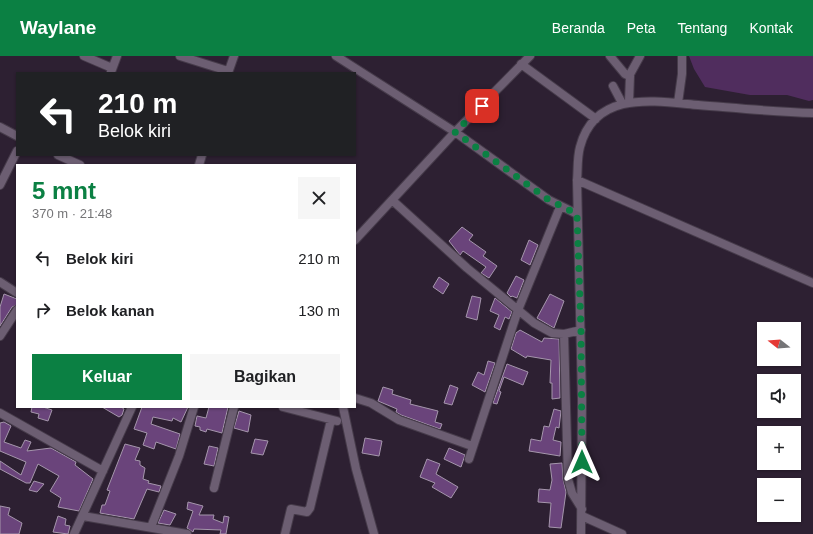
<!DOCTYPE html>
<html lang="id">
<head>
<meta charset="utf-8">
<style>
	:root { --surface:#fff; --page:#f6f6f6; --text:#202124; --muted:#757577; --accent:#0b8043 }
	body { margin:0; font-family:Helvetica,sans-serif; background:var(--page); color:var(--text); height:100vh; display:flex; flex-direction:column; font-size:15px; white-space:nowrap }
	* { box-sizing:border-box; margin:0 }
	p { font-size:13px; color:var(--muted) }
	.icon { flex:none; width:22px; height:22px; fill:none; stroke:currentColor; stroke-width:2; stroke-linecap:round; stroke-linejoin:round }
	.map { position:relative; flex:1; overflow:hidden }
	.panel { position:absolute; left:16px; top:108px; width:340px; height:244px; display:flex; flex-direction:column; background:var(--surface); border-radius:0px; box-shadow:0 1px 3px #0004 }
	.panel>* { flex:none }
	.top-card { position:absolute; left:16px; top:16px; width:340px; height:84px; border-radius:0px; box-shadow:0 1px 3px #0004; background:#202124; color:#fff; overflow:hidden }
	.needle { width:26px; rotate:287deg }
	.buttons { position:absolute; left:757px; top:266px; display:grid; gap:8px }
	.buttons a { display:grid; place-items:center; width:44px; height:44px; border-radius:0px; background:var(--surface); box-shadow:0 1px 3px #0004; font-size:20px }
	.pin { position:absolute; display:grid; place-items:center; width:34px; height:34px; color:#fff; margin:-17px; border-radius:8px; box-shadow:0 2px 6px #0006 }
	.me { position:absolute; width:44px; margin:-22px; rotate:0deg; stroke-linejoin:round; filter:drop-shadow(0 0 3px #0008) }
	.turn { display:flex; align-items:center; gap:14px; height:84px; padding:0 16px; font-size:18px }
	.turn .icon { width:52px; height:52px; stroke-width:2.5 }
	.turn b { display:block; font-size:28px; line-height:34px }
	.round { display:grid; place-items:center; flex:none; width:42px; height:42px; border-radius:0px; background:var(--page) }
	.overview { display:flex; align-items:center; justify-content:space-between; height:68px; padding:0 16px }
	h1 { font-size:24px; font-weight:700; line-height:30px; color:var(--accent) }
	.primary-button { display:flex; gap:8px; margin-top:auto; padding:8px 16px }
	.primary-button a { flex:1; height:46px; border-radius:0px; background:var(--accent); color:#fff; font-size:16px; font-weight:700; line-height:46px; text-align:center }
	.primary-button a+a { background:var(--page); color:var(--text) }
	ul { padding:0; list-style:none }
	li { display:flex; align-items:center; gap:12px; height:52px; padding:0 16px }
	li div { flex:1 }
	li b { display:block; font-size:15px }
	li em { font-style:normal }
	header { display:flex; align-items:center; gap:24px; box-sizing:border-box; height:56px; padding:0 20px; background:var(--accent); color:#fff }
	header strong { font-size:19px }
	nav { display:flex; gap:22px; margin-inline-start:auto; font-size:14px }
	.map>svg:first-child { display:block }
</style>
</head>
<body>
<header>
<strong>Waylane</strong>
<nav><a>Beranda</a><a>Peta</a><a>Tentang</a><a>Kontak</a></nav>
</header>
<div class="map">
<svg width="813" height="478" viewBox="0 0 813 478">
	<rect width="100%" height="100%" fill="#2d2032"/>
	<path fill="#502d5e" d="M689,0H813V44L809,45L787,39H750L705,31L694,13Z"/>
	<path fill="#6a447b" stroke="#a596ac" d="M462,171L473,179L469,184L486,196L483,200L497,210L489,222L481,217L486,211L463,195L460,199L449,185Z
		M529,184L538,189L530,209L521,204Z
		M516,220L524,224L517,242L512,240L511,241L507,237Z
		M439,221L449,228L443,238L433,231Z
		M4,238L17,243V249L12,251L0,270V251Z
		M550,238L564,245L554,272L537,262Z
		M472,240L481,242L477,264L466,261Z
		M495,242L512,256L509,263L505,261L500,274L494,271L499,259L490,255Z
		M520,274L542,286L544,282L559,283L560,342L552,343V327H550L551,304L527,300L526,302L511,293L516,277Z
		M488,305L495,307L485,336L472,329L478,316L484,319Z
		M507,308L528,316L523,329L504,321L499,335L501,336L497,348L493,347Z
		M450,329L458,332L452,349L444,347Z
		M383,331L393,334L392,338L411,344L410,348L438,355L435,366L442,368L440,373L401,359L396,356L397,353L378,345Z
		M32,351H43L52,354L48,365L38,362L39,358L31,356Z
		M102,351H121L124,353L122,359L119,361Z
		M142,351H188L181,366L173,362L172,365L153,361L151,368L180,378L176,393L156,386L154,393L143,389L147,377L134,373Z
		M209,351H228L222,377L207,373L206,376L200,374V371L195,370L197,360L206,362Z
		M554,353L561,355L559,372L556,371L553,384L561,386L560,400L529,395L531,383L541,385L544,370L549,371Z
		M239,355L251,359L248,376L234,372Z
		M4,366L11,370L4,386L21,392L25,384L31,386L27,395L51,392L76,406L75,409L93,423L79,455L58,451L61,442L50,435L59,420L38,408L30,427H26L0,413V405L21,419L26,406L0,395V367Z
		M365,382L382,385L379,400L362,397Z
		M255,383L268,385L263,399L251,397Z
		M125,388L140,392L135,404L140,405V409L145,412L143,423L149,425L148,427L161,430L159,436L147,433L134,463L100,457L102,449H105L110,435L107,434Z
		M209,390L218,392L214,410L204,408Z
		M449,392L465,399L461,411L444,403Z
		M427,403L440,408L436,418L458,431L451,442L432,431L435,427L420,421Z
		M562,407L563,423L566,436L561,472L549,471L551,447L538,446L539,433L550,434L552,424L550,408Z
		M34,425L44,428L37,436L29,434Z
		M188,446L203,450L199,459H214L213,463L223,467L224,460L229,461L226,478H220L221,474L194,473L193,476L187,472L193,455L187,453Z
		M0,450L10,452L8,459L22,467L19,478H0Z
		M164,454L176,458L170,469L158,467Z
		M58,460L66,463L65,469L70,470L68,478L53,476Z"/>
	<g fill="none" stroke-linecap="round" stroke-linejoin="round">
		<defs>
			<path id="street" d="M84,0L112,12
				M180,0L228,15
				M336,0L455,76L549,144L577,158
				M610,0L625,18L629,20L640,0
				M521,8L596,63
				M111,16L117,0
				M228,17L234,0
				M613,30L622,47
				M629,46L630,20
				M678,47L682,18V0
				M0,71L17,80
				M58,99L80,109
				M199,109L202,99
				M577,124L813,227
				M0,129L17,95
				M392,144L467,212L534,267L552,277L564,278L581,274
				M355,184L455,76L530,0
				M0,226L17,237
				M564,278L568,423L572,437L582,453
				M0,280L17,254
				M355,342L371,347L399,364L472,390
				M283,351L337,365
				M343,351L356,413L374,478
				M0,357L103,415
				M469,403L518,254L560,151
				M214,432L234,351
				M83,460L187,478
				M582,460L622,478
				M151,471L179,400L194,351
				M74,478L132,351
				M285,478L291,453L307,456L310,452L331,364
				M581,478L582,344L577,124C578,114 577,102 580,91C595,34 654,45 698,49C736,52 774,56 813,57"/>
		</defs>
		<use href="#street" stroke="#463b4a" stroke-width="10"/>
		<use href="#street" stroke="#6c5e72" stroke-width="8"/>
	</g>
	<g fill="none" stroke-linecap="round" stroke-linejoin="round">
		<path stroke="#0b8043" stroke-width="7" stroke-dasharray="0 12.6" d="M482,50L455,76L549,144L577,158L581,274L582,406"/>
	</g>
</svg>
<div class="buttons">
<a><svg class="needle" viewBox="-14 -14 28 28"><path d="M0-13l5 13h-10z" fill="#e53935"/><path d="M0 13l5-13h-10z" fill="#757577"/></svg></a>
<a><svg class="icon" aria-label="sound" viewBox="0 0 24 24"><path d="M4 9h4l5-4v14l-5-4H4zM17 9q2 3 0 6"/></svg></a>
<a>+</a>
<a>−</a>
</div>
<div class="pin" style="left:482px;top:50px;background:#d93025"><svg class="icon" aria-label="arrive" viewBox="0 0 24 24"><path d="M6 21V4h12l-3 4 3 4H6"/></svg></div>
<svg class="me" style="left:582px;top:406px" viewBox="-20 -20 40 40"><path d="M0-17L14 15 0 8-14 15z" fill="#0b8043" stroke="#fff" stroke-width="4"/></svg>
<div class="top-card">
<div class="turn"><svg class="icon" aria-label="left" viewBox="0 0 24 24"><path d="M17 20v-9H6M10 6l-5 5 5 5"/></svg><div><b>210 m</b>Belok kiri</div></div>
</div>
<section class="panel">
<div class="overview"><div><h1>5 mnt</h1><p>370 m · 21:48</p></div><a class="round"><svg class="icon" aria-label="close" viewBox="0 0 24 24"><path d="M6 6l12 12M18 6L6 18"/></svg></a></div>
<ul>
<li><svg class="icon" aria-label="left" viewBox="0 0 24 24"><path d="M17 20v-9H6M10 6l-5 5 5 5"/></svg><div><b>Belok kiri</b></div><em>210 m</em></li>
<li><svg class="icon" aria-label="right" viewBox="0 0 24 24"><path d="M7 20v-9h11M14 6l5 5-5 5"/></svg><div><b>Belok kanan</b></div><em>130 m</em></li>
</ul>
<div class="primary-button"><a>Keluar</a><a>Bagikan</a></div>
</section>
</div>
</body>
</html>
